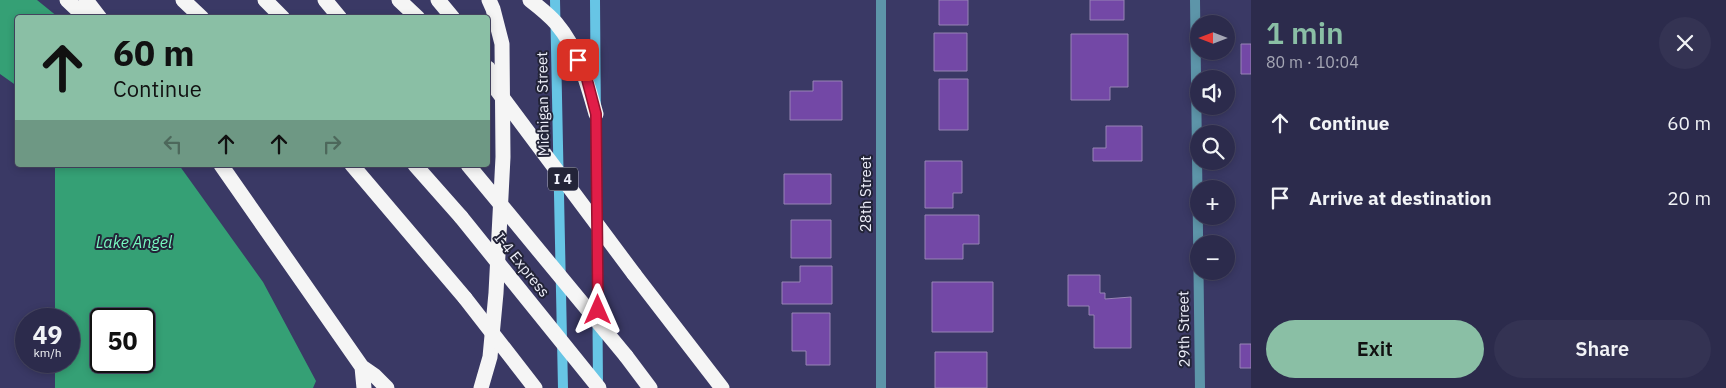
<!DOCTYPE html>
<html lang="en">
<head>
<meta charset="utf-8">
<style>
	:root { --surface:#2c2b4c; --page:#343353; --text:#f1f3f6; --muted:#a6a7b5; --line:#484764; --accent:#8abfa5 }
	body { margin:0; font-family:"IBM Plex Sans",sans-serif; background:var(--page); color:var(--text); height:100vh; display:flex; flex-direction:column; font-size:19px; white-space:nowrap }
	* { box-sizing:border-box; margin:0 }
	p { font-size:16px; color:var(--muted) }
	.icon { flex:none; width:28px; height:28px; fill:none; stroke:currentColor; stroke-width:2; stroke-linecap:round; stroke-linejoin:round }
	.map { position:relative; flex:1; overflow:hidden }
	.side { display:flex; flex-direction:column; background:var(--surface); width:475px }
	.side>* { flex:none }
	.top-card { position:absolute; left:15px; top:15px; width:475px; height:152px; border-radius:5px; box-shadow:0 2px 8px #0003,0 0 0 1px var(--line); background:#8abfa5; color:#111; overflow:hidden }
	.needle { width:32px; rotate:270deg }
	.buttons { position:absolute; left:1190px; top:15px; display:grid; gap:10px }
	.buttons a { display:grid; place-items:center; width:45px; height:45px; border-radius:50%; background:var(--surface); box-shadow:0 2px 8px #0003,0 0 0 1px var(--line); font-size:25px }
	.speed { position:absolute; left:15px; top:308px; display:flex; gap:10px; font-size:25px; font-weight:700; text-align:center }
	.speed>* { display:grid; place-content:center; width:65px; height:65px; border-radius:50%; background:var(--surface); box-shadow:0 2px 8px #0003,0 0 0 1px var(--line); line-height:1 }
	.speed small { font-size:12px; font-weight:400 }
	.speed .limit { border:2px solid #111; border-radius:8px; background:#fff; color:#111 }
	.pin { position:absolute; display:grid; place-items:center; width:42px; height:42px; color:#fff; margin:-21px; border-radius:10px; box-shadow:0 2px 8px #0006 }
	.me { position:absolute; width:55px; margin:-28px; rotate:0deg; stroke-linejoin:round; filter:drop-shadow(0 0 4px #0008) }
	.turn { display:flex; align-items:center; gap:18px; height:105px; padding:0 15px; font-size:22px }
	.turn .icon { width:65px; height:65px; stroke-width:2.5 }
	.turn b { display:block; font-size:35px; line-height:42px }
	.lanes { display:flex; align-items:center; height:48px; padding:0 15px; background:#0003; justify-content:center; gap:25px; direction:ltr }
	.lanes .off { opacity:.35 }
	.round { display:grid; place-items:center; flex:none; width:52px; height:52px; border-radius:26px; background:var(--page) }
	.head { display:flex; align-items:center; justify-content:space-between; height:85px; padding:0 15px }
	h1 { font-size:30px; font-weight:600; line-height:38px; color:var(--accent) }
	.button { display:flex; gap:10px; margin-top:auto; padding:10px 15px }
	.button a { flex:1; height:58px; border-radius:30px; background:var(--accent); color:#111; font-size:20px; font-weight:600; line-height:58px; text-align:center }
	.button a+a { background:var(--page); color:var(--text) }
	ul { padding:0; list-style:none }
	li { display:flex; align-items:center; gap:15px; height:75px; padding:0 15px }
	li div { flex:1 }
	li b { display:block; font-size:19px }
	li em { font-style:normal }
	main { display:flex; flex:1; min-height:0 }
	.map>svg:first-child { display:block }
</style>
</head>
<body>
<main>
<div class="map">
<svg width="1251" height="388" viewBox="0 0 1251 388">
	<rect width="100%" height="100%" fill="#3a3965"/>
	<path fill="#35a075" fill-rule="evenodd" d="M0,0H37L58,17L18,18L17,86L0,74Z
		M55,165H179L263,282L316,381L313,388H55V361H69V319H55ZM101,319H144V361H101Z"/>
	<path fill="#7348a6" stroke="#9784b5" d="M939,0H968V25H939Z
		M1090,0H1124V20H1090Z
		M934,33H967V71H934Z
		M1071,34H1128V87H1110V100H1071Z
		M1241,44H1251V74H1241Z
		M939,79H968V130H939Z
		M813,81H842V120H790V91H813Z
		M1106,126H1142V161H1093V148H1106Z
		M925,161H962V193H953V208H925Z
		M784,174H831V204H784Z
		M925,215H979V244H963V259H925Z
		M791,220H831V258H791Z
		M800,266H832V304H782V282H800Z
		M1068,275H1100V293H1105V299L1131,297V348H1094V315H1089V306H1068Z
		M932,282H993V332H932Z
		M792,313H830V365H806V351H792Z
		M1240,344H1251V368H1240Z
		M935,352H987V388H935Z"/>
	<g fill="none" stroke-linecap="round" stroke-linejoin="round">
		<path stroke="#5d95a9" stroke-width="10" d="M881,0V388
			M1195,0L1200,388"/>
		<path stroke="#67c5e5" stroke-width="10" d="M555,0L563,388
			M595,0L598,387"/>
		<path stroke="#f5f5f5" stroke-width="15" d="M67,0L86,18
			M86,0L100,18
			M183,0L202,18
			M265,0L283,18
			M325,0L340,18
			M399,0L418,18
			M438,0L453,18
			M530,0C539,7 549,15 556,23C578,49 587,82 596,114
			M488,68L493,85
			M221,165L362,367L375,376L387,388
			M352,165L465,298
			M415,165L461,217
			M634,274L722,388
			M626,356L650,388
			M362,367L364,388
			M481,388L490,357L496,293L503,157L502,44L493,9L489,0"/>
		<path stroke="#f5f5f5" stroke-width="15" d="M493,85L634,274
			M468,165L626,356
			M461,217L599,388
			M465,298L535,388"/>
	</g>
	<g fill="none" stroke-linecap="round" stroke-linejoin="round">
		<defs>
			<path id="route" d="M578,60L585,72L596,114L598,310"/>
		</defs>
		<use href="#route" stroke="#92132f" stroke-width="12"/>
		<use href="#route" stroke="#e11d48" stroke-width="9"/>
	</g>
	<g text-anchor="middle" stroke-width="4" stroke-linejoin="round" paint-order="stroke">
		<rect fill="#232438" stroke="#b1b2c0" stroke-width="1" x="548" y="167.5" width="30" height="23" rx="4"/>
		<g font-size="14" font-weight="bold" fill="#eeeffa">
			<text x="563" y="184">I 4</text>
		</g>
		<g font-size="15" fill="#eeeffa" stroke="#232438">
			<text transform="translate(543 104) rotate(-91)" y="5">Michigan Street</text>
			<text transform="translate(866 194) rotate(-90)" y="5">28th Street</text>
			<text transform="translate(522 265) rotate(51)" y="5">I-4 Express</text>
			<text transform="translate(1184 329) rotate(-91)" y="5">29th Street</text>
		</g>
		<g font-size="16" font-style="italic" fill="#77f9c0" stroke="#232438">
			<text x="134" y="248">Lake Angel</text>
		</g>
	</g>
</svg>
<div class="buttons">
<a><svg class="needle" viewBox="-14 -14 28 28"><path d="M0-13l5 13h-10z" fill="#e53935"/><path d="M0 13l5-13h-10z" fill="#a6a7b5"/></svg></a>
<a><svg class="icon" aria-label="sound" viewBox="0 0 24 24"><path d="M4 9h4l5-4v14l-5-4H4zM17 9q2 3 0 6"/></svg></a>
<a><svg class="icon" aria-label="search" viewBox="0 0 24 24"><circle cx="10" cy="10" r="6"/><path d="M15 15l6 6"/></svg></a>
<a>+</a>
<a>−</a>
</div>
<div class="speed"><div>49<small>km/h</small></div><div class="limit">50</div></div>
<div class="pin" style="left:578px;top:60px;background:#d93025"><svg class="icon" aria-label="arrive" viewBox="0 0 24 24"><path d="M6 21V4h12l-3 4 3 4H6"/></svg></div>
<svg class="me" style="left:598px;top:310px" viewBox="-20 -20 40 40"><path d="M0-17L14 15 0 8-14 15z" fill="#e11d48" stroke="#fff" stroke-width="4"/></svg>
<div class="top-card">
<div class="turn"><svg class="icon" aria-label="ahead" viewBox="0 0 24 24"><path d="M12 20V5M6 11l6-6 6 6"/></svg><div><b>60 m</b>Continue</div></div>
<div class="lanes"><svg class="icon off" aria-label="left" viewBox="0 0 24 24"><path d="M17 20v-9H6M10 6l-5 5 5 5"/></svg><svg class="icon" aria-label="ahead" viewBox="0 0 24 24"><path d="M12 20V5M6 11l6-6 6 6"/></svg><svg class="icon" aria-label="ahead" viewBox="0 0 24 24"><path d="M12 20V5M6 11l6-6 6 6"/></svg><svg class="icon off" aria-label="right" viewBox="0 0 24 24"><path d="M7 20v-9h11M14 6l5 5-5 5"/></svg></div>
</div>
</div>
<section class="side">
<div class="head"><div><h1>1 min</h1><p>80 m · 10:04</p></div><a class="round"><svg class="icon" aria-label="close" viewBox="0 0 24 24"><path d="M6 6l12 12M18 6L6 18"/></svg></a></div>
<ul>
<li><svg class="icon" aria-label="ahead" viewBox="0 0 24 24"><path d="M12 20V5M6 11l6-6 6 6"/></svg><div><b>Continue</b></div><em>60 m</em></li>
<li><svg class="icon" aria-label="arrive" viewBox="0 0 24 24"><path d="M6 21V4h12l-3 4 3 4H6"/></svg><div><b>Arrive at destination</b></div><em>20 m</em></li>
</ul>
<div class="button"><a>Exit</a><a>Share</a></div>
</section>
</main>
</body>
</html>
